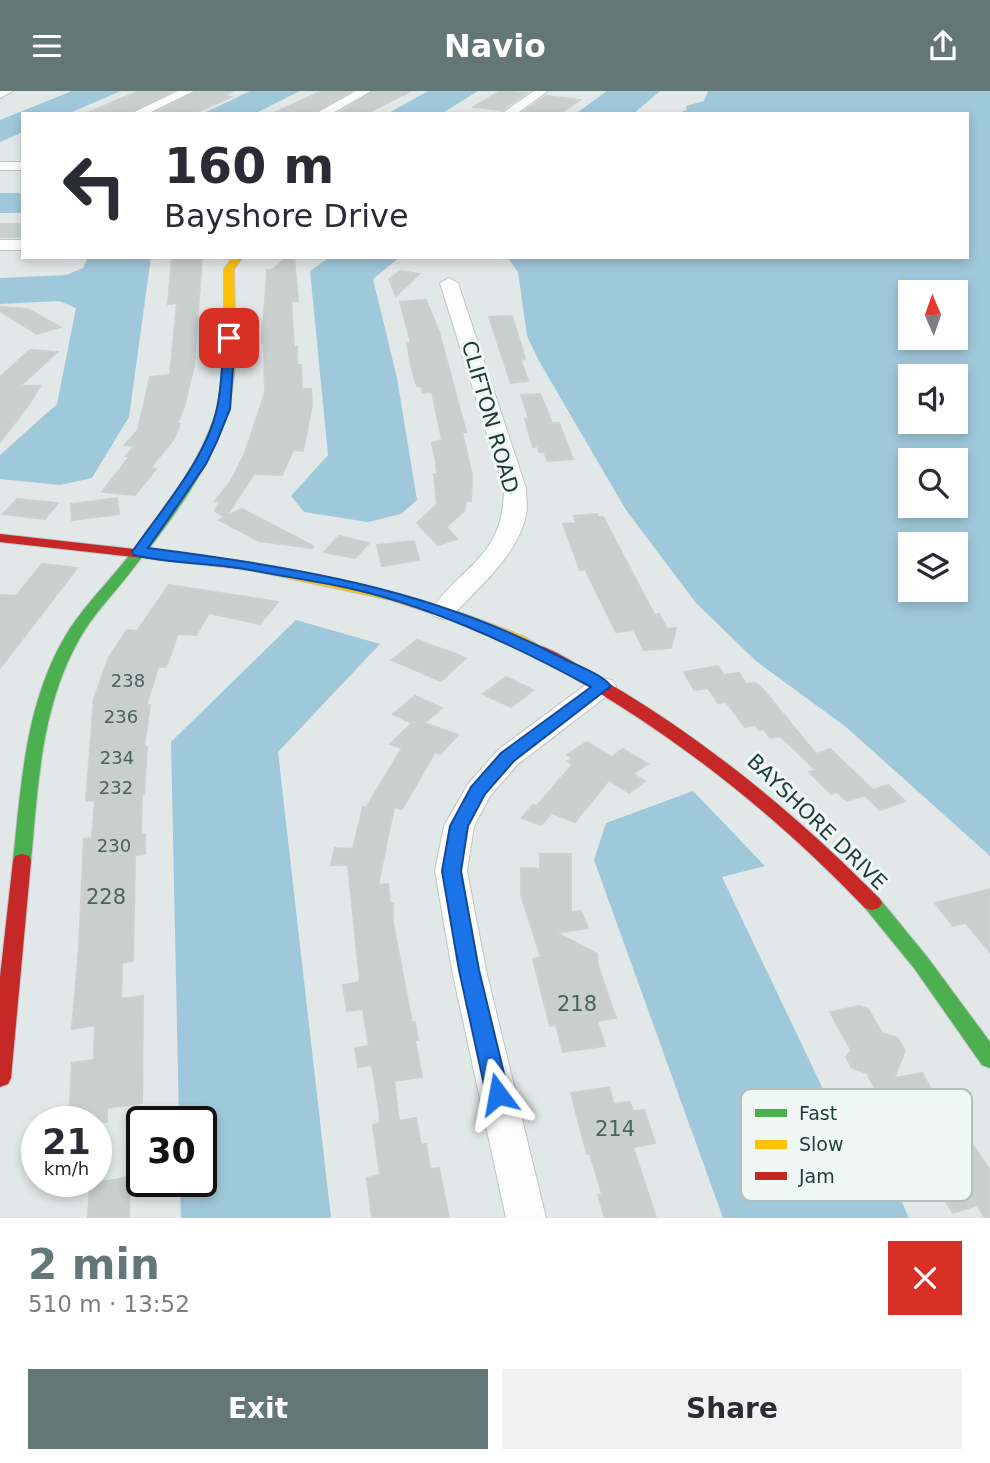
<!DOCTYPE html>
<html lang="en">
<head>
<meta charset="utf-8">
<style>
	:root { --surface:#fff; --page:#f2f2f3; --text:#2b2b33; --muted:#7c7c81; --accent:#637876 }
	body { margin:0; font-family:"DejaVu Sans",sans-serif; background:var(--page); color:var(--text); height:100vh; display:flex; flex-direction:column; font-size:26px; white-space:nowrap }
	* { box-sizing:border-box; margin:0 }
	p { font-size:23px; color:var(--muted) }
	.icon { flex:none; width:38px; height:38px; fill:none; stroke:currentColor; stroke-width:2; stroke-linecap:round; stroke-linejoin:round }
	.map { position:relative; height:1127px; overflow:hidden }
	.sheet { display:flex; flex-direction:column; background:var(--surface); flex:1 }
	.sheet>* { flex:none }
	.banner { position:absolute; left:21px; top:21px; width:948px; height:147px; border-radius:0px; box-shadow:0 4px 10px #0003; background:#fff; color:var(--text); overflow:hidden }
	.needle { width:46px; rotate:358deg }
	.buttons { position:absolute; left:898px; top:189px; display:grid; gap:14px }
	.buttons a { display:grid; place-items:center; width:70px; height:70px; border-radius:0px; background:var(--surface); box-shadow:0 4px 10px #0003; font-size:35px }
	.speed { position:absolute; left:21px; top:1015px; display:flex; gap:14px; font-size:35px; font-weight:700; text-align:center }
	.speed>* { display:grid; place-content:center; width:91px; height:91px; border-radius:50%; background:var(--surface); box-shadow:0 4px 10px #0003; line-height:1 }
	.speed small { font-size:18px; font-weight:400 }
	.speed .limit { border:4px solid #111; border-radius:10px; background:#fff; color:#111 }
	.pin { position:absolute; display:grid; place-items:center; width:60px; height:60px; color:#fff; margin:-30px; border-radius:14px; box-shadow:0 4px 10px #0006 }
	.me { position:absolute; width:77px; margin:-38px; rotate:347deg; stroke-linejoin:round; filter:drop-shadow(0 0 5px #0008) }
	.turn { display:flex; align-items:center; gap:24px; height:147px; padding:0 28px; font-size:32px }
	.turn .icon { width:91px; height:91px; stroke-width:2.5 }
	.turn b { display:block; font-size:49px; line-height:60px }
	.round { display:grid; place-items:center; flex:none; width:74px; height:74px; border-radius:0px; background:var(--page) }
	.head { display:flex; align-items:center; justify-content:space-between; height:119px; padding:0 28px }
	h1 { font-size:42px; font-weight:600; line-height:52px; color:var(--accent) }
	.button { display:flex; gap:14px; margin-top:auto; padding:14px 28px }
	.button a { flex:1; height:80px; border-radius:0px; background:var(--accent); color:#fff; font-size:28px; font-weight:600; line-height:80px; text-align:center }
	.button a+a { background:var(--page); color:var(--text) }
	header { display:flex; justify-content:space-between; align-items:center; height:91px; padding:0 28px; background:var(--accent); color:#fff; font-size:32px; font-weight:600 }
	.map>svg:first-child { display:block }
</style>
</head>
<body>
<header><svg class="icon" aria-label="menu" viewBox="0 0 24 24"><path d="M4 6h16M4 12h16M4 18h16"/></svg>Navio<svg class="icon" aria-label="share" viewBox="0 0 24 24"><path d="M12 15V3M7 8l5-5 5 5M5 13v7h14v-7"/></svg></header>
<div class="map">
<svg width="990" height="1127" viewBox="0 0 990 1127">
	<rect width="100%" height="100%" fill="#e2e8e7"/>
	<path fill="#9fc8da" fill-rule="evenodd" d="M72,0H121L67,23H23V41L0,51V29Z
		M250,0H300L254,23H202Z
		M428,0H478L441,23H387Z
		M607,0H660L633,23H575Z
		M708,0H990V765L846,636L756,570L696,512L626,419L539,270L527,245L518,181L507,166H968V23H675L687,19L686,15L704,10ZM910,201H956V247H910ZM910,285H956V331H910ZM910,369H956V415H910ZM910,453H956V499H910Z
		M0,102H23V122H0Z
		M88,166H151L129,326L92,387L60,394L0,388V364L57,313L76,217L59,210L0,213V187L66,184L83,177Z
		M330,166H400L373,188L397,287L417,409L401,423L368,431L304,421L291,405L328,364L310,180Z
		M296,529L380,553L278,661L331,1127H181L180,1090H201V1031H179L171,651Z
		M693,700L765,775L722,786L843,1040L880,1064L909,1127H723L594,769L606,732Z"/>
	<path fill="#c9cfcd" stroke="#cbd1d0" stroke-width="2" d="M139,0H172L128,23H85Z
		M196,0H233L223,4L231,6L192,23H153Z
		M322,0H351L312,23H272Z
		M373,0H411L365,23H337Z
		M500,0L526,2L502,19L474,16Z
		M546,5L580,9L559,23L523,21Z
		M0,133H23V146H0Z
		M172,166H202L194,275L184,316L177,333H180L174,348L150,377L156,378L135,404L102,401L130,365H126L134,355L125,354L138,339L150,286L170,284L177,212L168,213Z
		M287,166H294L298,210H291L294,256H297V274H301L302,298H311L312,314L303,360L293,359L282,384L254,383L226,425L242,418L313,455L312,457L259,450L219,429L225,426L215,420L220,410H215L231,390L245,362L265,302L264,252H262L267,179H272Z
		M401,180L419,183L396,205L389,188Z
		M426,209L439,241L466,341H462L472,384L471,410H466L465,419L446,436L457,448L438,454L417,432L437,413L434,383H437L436,371L432,352L442,349L432,301L423,302L422,296L417,295L411,275L407,252H411L400,211Z
		M0,216L28,218L60,236L37,243L0,220Z
		M512,225L525,267L521,270L528,290L511,292L489,226Z
		M30,259L57,261L20,295H40L30,312L0,351V286Z
		M540,303L552,332H559L573,368L548,370L544,361H539L538,355L533,356L525,328H529L521,304Z
		M117,407L119,423L72,429L71,413Z
		M17,408L58,412L45,428L3,423Z
		M597,423L598,426H603L654,523H659L667,538L676,537L671,557L644,559L634,539L616,541L588,484L585,478L580,479L563,433L576,432L574,425Z
		M339,445L369,452L355,467L324,461Z
		M414,450L419,469L382,475L377,454Z
		M42,473L77,477L0,577V504L16,505Z
		M169,494L278,511L260,533L209,522L196,544L178,543L166,576H158L146,615L150,614L144,656H147L144,703H142L141,744L145,743V763L135,764L133,870L122,872L121,908L143,905L142,1012L107,1017V1031H69L72,972L94,969L95,934L72,938L79,856L84,748L92,747L95,709L86,710L94,608L109,566L127,539L137,540Z
		M417,549L453,562L466,567L441,590L392,569Z
		M718,575L724,584L739,582L746,593L754,592L760,595L816,663L830,658L873,699L888,694L905,710L880,719L865,704L847,710L837,701L831,703L809,681L816,679L780,645L770,647L764,638L759,639L755,634L745,636L726,611L718,612L708,597L694,599L684,581Z
		M506,586L533,599L511,616L483,603Z
		M415,605L442,617L424,632L458,644L440,663L435,661L402,718L394,716L378,794L388,793L390,812H393V832L412,932L415,931L418,949H415L422,986L394,990L399,1030L416,1027L421,1054L426,1053L430,1078L439,1077L449,1127H372L367,1087L380,1084L373,1034L379,1033L380,1025L372,974L358,976L355,957L369,955L363,918L347,920L343,894L360,891L348,774H331L335,757L353,758L363,716L366,717L402,657L390,653L412,632L393,623Z
		M587,651L612,666L623,658L648,673L633,683L645,690L629,702L609,689L575,731L552,722L541,734L522,727L533,714L537,715L573,673L568,670L572,667L567,664Z
		M540,763H571V821L581,820L588,837L557,842L597,863L598,875L616,927L597,930L605,955L563,961L556,934L550,935L533,868L541,866L521,804V777L540,778Z
		M990,798V861L966,832L953,835L935,812Z
		M859,915L868,918L882,942L898,947L905,960L894,987L922,982L942,1017L935,1019L957,1057L972,1053L990,1079V1127H985L977,1114L953,1122L919,1069L931,1065L909,1024L890,1027L867,982L852,977L846,966L851,959L830,921Z
		M609,996L614,1013L630,1011L633,1020L644,1019L655,1052L633,1056L656,1127H605L598,1104L602,1103L590,1063H587L571,1002Z
		M130,1086L129,1127H88L90,1093Z"/>
	<g fill="none" stroke-linecap="round" stroke-linejoin="round">
		<defs>
			<path id="street" d="M0,0H13L0,7Z
				M178,0H194L147,23H130Z
				M356,0H371L331,23H315Z
				M534,0H548L516,23H501Z
				M0,71H23V79H0Z
				M0,149H23V159H0Z
				M449,187L458,192L526,397C526,406 528,416 526,424C518,464 478,497 452,525L443,528L434,525L430,520C464,472 504,466 504,397L440,192Z
				M602,587L612,589L616,595L612,601L518,673L490,705L474,735L467,780L486,879L546,1127H506L452,879L435,780L444,735L468,693L498,659L592,589Z"/>
			<path id="fast" d="M224,311L230,315C211,377 172,429 132,479C115,502 94,522 80,547C41,615 38,694 31,770L29,775H15L13,770C21,695 25,616 63,549C78,522 100,500 119,477C160,428 199,376 218,315Z
				M872,805L879,807L928,867L990,951V977L982,974L914,877L865,817L862,812L865,807Z"/>
			<path id="slow" d="M233,166H243L234,178L236,269L230,315L224,319L218,315L224,269V178Z
				M250,471C333,486 416,503 494,534C509,540 531,546 542,558L534,563L528,561L461,532L390,509L245,478L243,475Z"/>
			<path id="jam" d="M0,443L250,471L257,475L250,479L0,451Z
				M534,553C558,559 583,578 605,590C707,650 796,723 879,807L882,812L879,817L872,819L865,817C762,710 659,632 528,561L526,558Z
				M22,763L29,765L31,770L11,987L8,993L0,996V886L13,770L15,765Z"/>
		</defs>
		<use href="#street" stroke="#bfc5c4" stroke-width="2"/>
		<use href="#fast" stroke="#bec6c4" stroke-width="2"/>
		<use href="#slow" stroke="#bec6c4" stroke-width="2"/>
		<use href="#jam" stroke="#bec6c4" stroke-width="2"/>
		<use href="#street" fill="#fbfcfb" fill-rule="evenodd"/>
		<use href="#fast" fill="#4caf50" fill-rule="evenodd"/>
		<use href="#slow" fill="#ffc107" fill-rule="evenodd"/>
		<use href="#jam" fill="#c62828" fill-rule="evenodd"/>
	</g>
	<path fill="#1a73e8" stroke="#114b97" stroke-width="2" d="M229,244L235,247L230,318L217,350L206,373L148,457C290,475 432,498 560,566C575,574 600,582 611,595L514,670L485,703L468,735L461,780L479,879L509,1003L506,1010L498,1013L490,1010L486,1003L459,879L442,780L450,735L471,696L501,662L591,596C510,552 425,512 334,494C298,488 261,480 224,475C194,472 163,471 134,464L132,461C161,419 207,367 217,317C222,295 222,270 224,247Z"/>
	<g text-anchor="middle" stroke-width="6" stroke-linejoin="round" paint-order="stroke">
		<g font-size="18" fill="#4a625f">
			<text x="128" y="596">238</text>
			<text x="121" y="632">236</text>
			<text x="117" y="673">234</text>
			<text x="116" y="703">232</text>
			<text x="114" y="761">230</text>
		</g>
		<g font-size="21" fill="#1f3c39" stroke="#eff8f5">
			<text transform="translate(490 326) rotate(74)" y="7">CLIFTON ROAD</text>
			<text transform="translate(817 731) rotate(44)" y="7">BAYSHORE DRIVE</text>
		</g>
		<g font-size="21" fill="#4a625f">
			<text x="106" y="813">228</text>
			<text x="577" y="920">218</text>
			<text x="615" y="1045">214</text>
		</g>
	</g>
	<rect x="741" y="998" width="231" height="112" rx="10" fill="#eff8f5" stroke="#b1c0bd" stroke-width="2"/>
	<rect x="755" y="1018" width="32" height="8" fill="#4caf50"/>
	<rect x="755" y="1049" width="32" height="9" fill="#ffc107"/>
	<rect x="755" y="1081" width="32" height="8" fill="#c62828"/>
	<g font-size="19" fill="#1f3c39">
		<text x="799" y="1029">Fast</text>
		<text x="799" y="1060">Slow</text>
		<text x="799" y="1092">Jam</text>
	</g>
</svg>
<div class="buttons">
<a><svg class="needle" viewBox="-14 -14 28 28"><path d="M0-13l5 13h-10z" fill="#e53935"/><path d="M0 13l5-13h-10z" fill="#7c7c81"/></svg></a>
<a><svg class="icon" aria-label="sound" viewBox="0 0 24 24"><path d="M4 9h4l5-4v14l-5-4H4zM17 9q2 3 0 6"/></svg></a>
<a><svg class="icon" aria-label="search" viewBox="0 0 24 24"><circle cx="10" cy="10" r="6"/><path d="M15 15l6 6"/></svg></a>
<a><svg class="icon" aria-label="layers" viewBox="0 0 24 24"><path d="M12 4l9 5-9 5-9-5zM3 14l9 5 9-5"/></svg></a>
</div>
<div class="speed"><div>21<small>km/h</small></div><div class="limit">30</div></div>
<div class="pin" style="left:229px;top:247px;background:#d93025"><svg class="icon" aria-label="arrive" viewBox="0 0 24 24"><path d="M6 21V4h12l-3 4 3 4H6"/></svg></div>
<svg class="me" style="left:498px;top:1003px" viewBox="-20 -20 40 40"><path d="M0-17L14 15 0 8-14 15z" fill="#1a73e8" stroke="#fff" stroke-width="4"/></svg>
<div class="banner">
<div class="turn"><svg class="icon" aria-label="left" viewBox="0 0 24 24"><path d="M17 20v-9H6M10 6l-5 5 5 5"/></svg><div><b>160 m</b>Bayshore Drive</div></div>
</div>
</div>
<section class="sheet">
<div class="head"><div><h1>2 min</h1><p>510 m · 13:52</p></div><a class="round" style="background:#d93025;color:#fff"><svg class="icon" aria-label="close" viewBox="0 0 24 24"><path d="M6 6l12 12M18 6L6 18"/></svg></a></div>
<div class="button"><a>Exit</a><a>Share</a></div>
</section>
</body>
</html>
